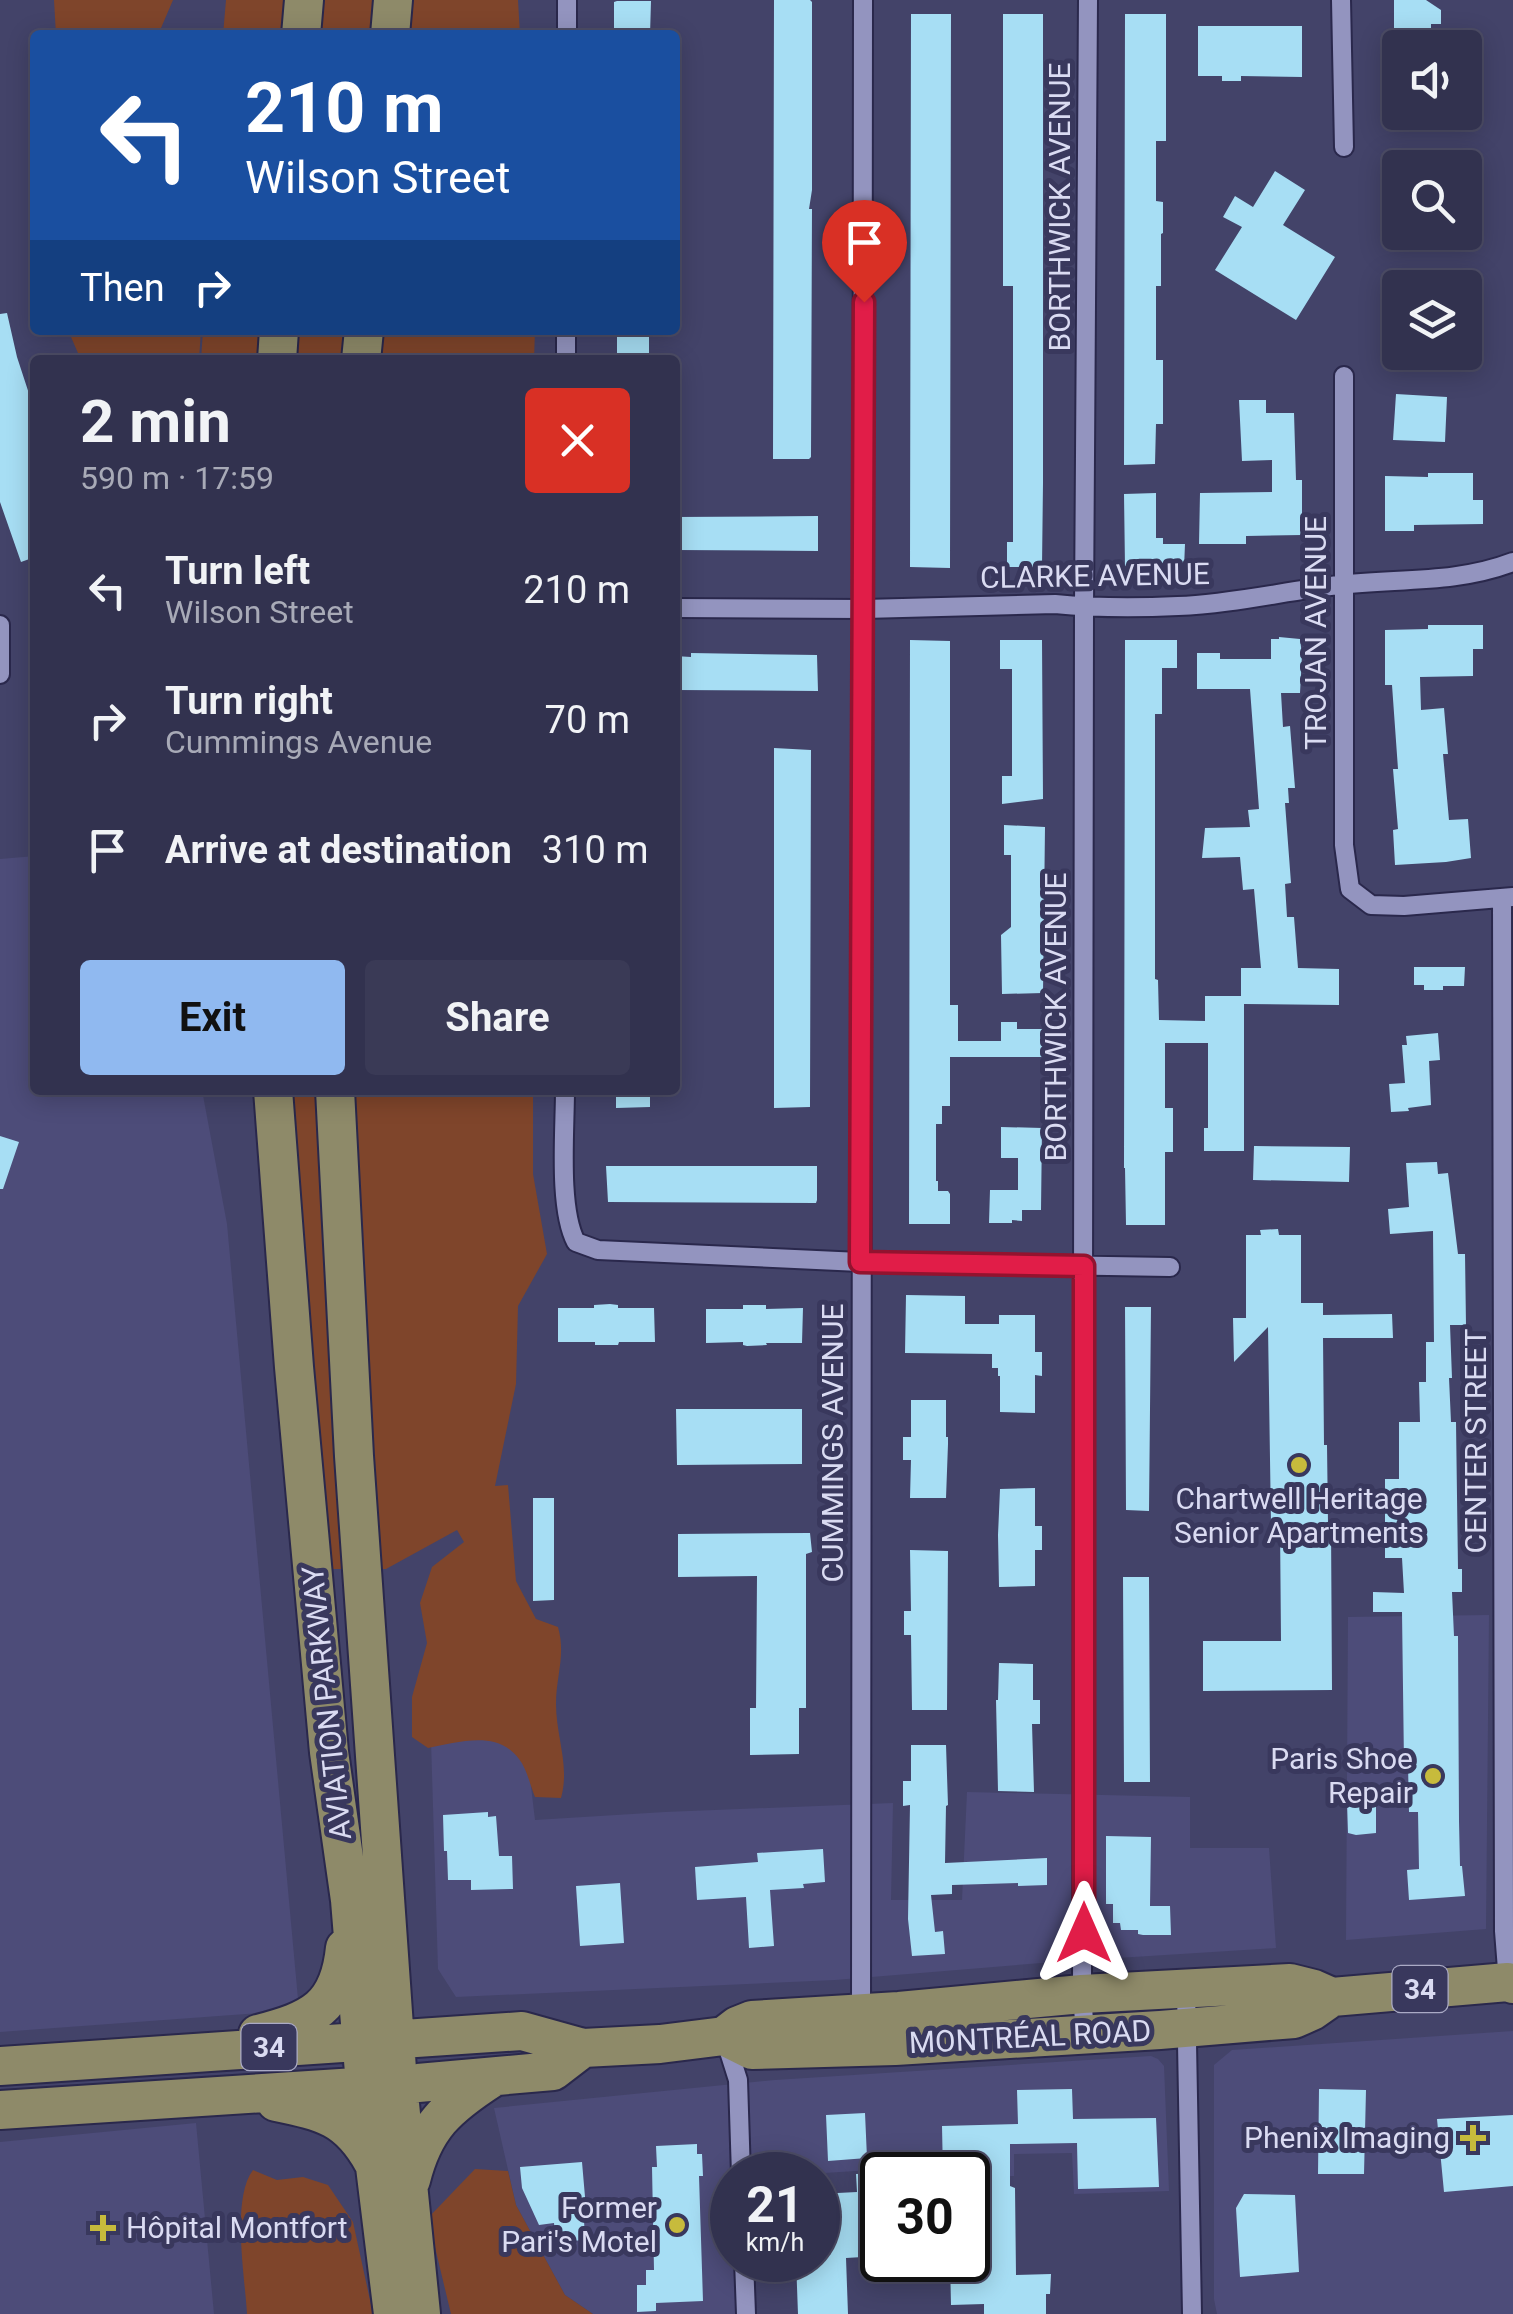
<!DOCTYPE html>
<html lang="en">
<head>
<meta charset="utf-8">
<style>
	:root { --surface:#32324f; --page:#3a3a56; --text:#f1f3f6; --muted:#a8aab7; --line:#4d4d66; --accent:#90b9f0 }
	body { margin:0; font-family:Roboto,sans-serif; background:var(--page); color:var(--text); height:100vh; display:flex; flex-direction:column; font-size:38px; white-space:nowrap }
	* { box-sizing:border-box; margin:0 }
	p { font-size:32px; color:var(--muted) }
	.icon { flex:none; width:55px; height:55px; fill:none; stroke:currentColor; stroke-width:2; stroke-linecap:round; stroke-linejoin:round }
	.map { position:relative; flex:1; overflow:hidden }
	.details { position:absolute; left:30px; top:355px; width:650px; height:740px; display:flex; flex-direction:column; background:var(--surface); border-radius:10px; box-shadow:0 5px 25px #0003,0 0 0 2px var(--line) }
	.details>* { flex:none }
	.banner { position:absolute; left:30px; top:30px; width:650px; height:305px; border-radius:10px; box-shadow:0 5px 25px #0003,0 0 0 2px var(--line); background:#1a4fa0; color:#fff; overflow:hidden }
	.controls { position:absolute; left:1382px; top:30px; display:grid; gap:20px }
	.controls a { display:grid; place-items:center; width:100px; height:100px; border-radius:10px; background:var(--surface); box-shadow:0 5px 25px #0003,0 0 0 2px var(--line); font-size:50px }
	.speed { position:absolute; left:710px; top:2152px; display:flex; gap:20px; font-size:50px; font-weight:700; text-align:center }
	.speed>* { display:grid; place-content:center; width:130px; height:130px; border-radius:50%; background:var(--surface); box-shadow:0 5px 25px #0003,0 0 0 2px var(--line); line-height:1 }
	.speed small { font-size:25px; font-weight:400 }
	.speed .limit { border:5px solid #111; border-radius:15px; background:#fff; color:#111 }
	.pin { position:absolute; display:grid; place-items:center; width:85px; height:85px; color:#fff; margin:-102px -42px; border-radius:50% 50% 50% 0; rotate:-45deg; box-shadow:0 0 10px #0007 }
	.pin .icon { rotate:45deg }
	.me { position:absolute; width:110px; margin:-55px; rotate:0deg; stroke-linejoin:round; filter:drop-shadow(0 0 8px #0008) }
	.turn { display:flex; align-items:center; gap:35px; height:210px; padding:0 50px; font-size:45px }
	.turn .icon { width:130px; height:130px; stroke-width:2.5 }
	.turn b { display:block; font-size:70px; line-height:85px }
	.then { display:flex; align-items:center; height:95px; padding:0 50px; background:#0003; gap:20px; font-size:38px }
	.round { display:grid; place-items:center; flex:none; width:105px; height:105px; border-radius:10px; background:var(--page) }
	.overview { display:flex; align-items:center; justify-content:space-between; height:170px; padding:0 50px }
	h1 { font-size:60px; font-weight:700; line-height:75px }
	.button { display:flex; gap:20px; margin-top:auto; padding:20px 50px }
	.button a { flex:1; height:115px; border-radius:10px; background:var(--accent); color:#111; font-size:40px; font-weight:700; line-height:115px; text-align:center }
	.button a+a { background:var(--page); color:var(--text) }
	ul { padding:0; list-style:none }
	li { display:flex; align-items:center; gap:30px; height:130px; padding:0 50px }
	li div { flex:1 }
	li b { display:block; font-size:38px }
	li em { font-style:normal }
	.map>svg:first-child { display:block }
</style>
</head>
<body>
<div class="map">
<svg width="1513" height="2314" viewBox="0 0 1513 2314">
	<rect width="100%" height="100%" fill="#434369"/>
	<path fill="#4d4c79" d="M35,856V1090H202L227,1224L299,2010L0,2032V859Z
		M1489,1615L1486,1929L1346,1940L1348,1617Z
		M525,1736L535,1820L665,1812L893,1803L891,1900H962L967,1792L1190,1797V1848H1269L1276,1948L1054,1962L835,1980L456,1997L438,1969L431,1741Z
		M1513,2031V2314H1217L1214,2299V2065L1232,2050Z
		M1151,2056L1158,2059L1164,2066L1169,2191L1074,2194L1072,2153L1014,2154V2176L968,2177V2175H923L887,2169L793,2175H732V2260H736L739,2314H593L565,2295L516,2205L494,2108L775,2080Z
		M196,2123L214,2314H0V2142Z"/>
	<path fill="#7f452b" d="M54,0H173L158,35H56Z
		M226,0H518L520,35H223Z
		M68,330H201L199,360H81Z
		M203,330H535L534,360H201Z
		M293,1090H533V1174L547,1254L518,1306L516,1384L495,1486L508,1485L516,1581L536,1619L558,1627C566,1655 556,1676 556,1704C556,1737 570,1766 561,1798L535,1797C530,1785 527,1769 519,1759C497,1729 457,1743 428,1748L412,1737V1697L427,1643L420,1603L432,1567L464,1542L457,1530L386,1569H329L321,1485Z
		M475,2169L508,2171L516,2205L565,2295L593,2314H451L428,2218Z
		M253,2170L277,2180L303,2177L328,2185L353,2222L373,2314H247C245,2277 231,2199 253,2170Z"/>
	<path fill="#a7def4" d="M774,0H810L812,2V190L809,209H812L811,457L809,459H773Z
		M1394,0H1426L1441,10V24H1431V34H1423V48H1400V34H1394Z
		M617,1H651L650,35H614V2Z
		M911,14H951L950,568L910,567Z
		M1003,14H1043V483L1042,567H1037V571H1021V567H1007V542H1013V286H1003Z
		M1125,14H1166V141H1156V201L1163,202V233L1161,234V286H1156V360H1163V424H1156L1155,464L1124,465Z
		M1198,26H1302V77L1241,76V81H1222V76H1198Z
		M1275,171L1305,190L1283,225L1335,257L1296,320L1215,270L1242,227L1223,217L1235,196L1253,207Z
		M7,313L17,357L35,412V557L21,562L0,502V314Z
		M617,330H649V360H617Z
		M1396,394L1447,397L1445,442L1393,440Z
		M1239,400H1266V413H1294L1296,480H1302V535L1246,536V544H1199L1200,493L1272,492V460L1242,461Z
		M1428,473H1473V500H1483V524L1414,525V531H1385V476L1428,477Z
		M1156,493V538H1163V544H1185L1184,568L1163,567V570L1125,568L1124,494Z
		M818,516V551L675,550V517Z
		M1428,625H1483V649H1473V676L1420,677L1421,710L1444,708L1448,754H1443L1449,820L1468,819L1471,858L1446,862L1395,865L1393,830L1398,829L1393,769H1398L1392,685H1385V630L1428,629Z
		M1279,637L1300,639L1302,655L1300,693H1281L1283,727L1290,726L1295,788H1288L1289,803H1285L1291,883L1285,884L1287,917H1294L1298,968L1339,969V1005L1244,1004V1151H1204V1128H1208V1043H1165V1108H1173V1152H1165V1225H1126L1125,1168H1124L1125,640H1177V668H1162V714H1155V979L1158,980L1159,1020L1205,1021V996H1241V968H1261L1254,889L1243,890L1240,857L1202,858L1205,828L1250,827L1248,810L1259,809L1250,689H1197V653H1220V659H1271V639H1279Z
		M910,640L950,641V1005H958V1041H1001V1022H1017V1029H1042L1043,1057H950V1106H942V1124H936V1181H938V1191H948L950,1194V1224H909Z
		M1000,640H1042L1043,799L1002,804V776H1012V669H1000Z
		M691,653L817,655L818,691L675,690V656L691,657Z
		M774,748L811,750L810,1107L774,1108Z
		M1004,825L1045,827L1043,993L1002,994L1001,935L1011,927V855H1004Z
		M1414,967H1465L1464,986H1443V990H1424V985H1414Z
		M1438,1033L1440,1060L1429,1061L1431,1105L1408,1108L1409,1111L1391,1112L1389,1084L1405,1083L1402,1045H1407L1406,1036Z
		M616,1090H650V1107L616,1108Z
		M1001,1127L1042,1128L1041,1210H1022V1221L1012,1220V1223H989L990,1190H1018V1158H1001Z
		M0,1136L19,1142L3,1189H0Z
		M1254,1146L1350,1147L1349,1182L1253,1180Z
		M1437,1162L1438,1174L1448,1173L1458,1254H1465L1466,1325H1450L1452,1378H1449L1451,1422H1456L1458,1569H1462V1592H1452L1454,1636H1458L1459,1821L1460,1866H1462L1465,1896L1409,1900L1407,1870L1419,1869L1418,1812H1409L1408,1764H1404L1402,1612H1373V1592L1404,1593L1402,1558H1385V1479H1399V1422H1420L1419,1382H1426V1342H1434L1433,1231L1390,1234L1388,1209L1409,1207L1406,1163Z
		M606,1166H817V1200L816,1203L608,1202Z
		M1278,1229L1279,1235H1301V1303H1323V1315L1392,1314L1393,1338H1323L1324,1445H1327L1328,1524H1331L1332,1690L1203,1691V1641H1281L1280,1525H1271L1268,1327L1234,1362L1233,1318H1246V1235H1261L1260,1230Z
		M906,1295L965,1296V1324H999V1315H1035V1352H1042V1376L1035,1375V1413L1000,1412V1376H998V1368H992V1354L905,1353Z
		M610,1304L618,1305V1308H654L655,1342H619L618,1345H595V1342H558V1308H594V1305Z
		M743,1305H766V1309L803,1308L802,1343H766L767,1345L747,1346L743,1345V1342L706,1343V1309H743Z
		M1125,1307H1151L1149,1511L1126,1510Z
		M911,1400H946V1437H948V1444L946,1498H910L911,1460H903V1437H911Z
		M676,1409H802V1464L677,1465Z
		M1035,1488V1526H1042V1550H1035V1586L999,1587L998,1535L1000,1489Z
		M533,1498H554V1600L533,1601Z
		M810,1533L812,1552L806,1554V1708H799V1754L750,1755V1708H756L757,1576L678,1577V1534Z
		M910,1550L948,1551L947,1710H912L911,1635H904V1611H911Z
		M1123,1577H1149L1150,1782H1124Z
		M999,1663L1033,1664V1700H1040V1724H1032L1034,1792L998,1791L996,1700H998Z
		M911,1745H946L948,1805L946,1806L945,1863L1047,1858V1885L1018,1886V1883L952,1885V1894L931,1895L935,1932L943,1931L945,1954L912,1956L908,1919L910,1805L903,1806V1781H911Z
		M1347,1802H1374L1376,1804V1833L1356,1835L1348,1833Z
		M488,1812V1817L496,1816L499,1856H512L513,1889L471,1890V1880H448L447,1851H444L443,1815Z
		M1106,1836L1151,1837L1150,1906H1170L1171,1935H1143L1138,1934V1930H1121L1120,1923H1113V1904H1106Z
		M823,1849L825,1882L803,1884L804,1888L770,1890L774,1946L749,1948L746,1897L697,1900L695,1867L758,1862L757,1853Z
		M620,1883L624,1943L580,1946L576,1886Z
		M1072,2089L1073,2119L1156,2118L1159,2187L1078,2189L1077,2143L1010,2144V2186L1015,2188L1016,2275L1051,2274L1050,2294H1046V2314H984V2304L951,2305L950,2260H968V2175H943L942,2126L1018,2124L1017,2090Z
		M1319,2089L1366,2090L1364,2174H1318Z
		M865,2113L867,2158L828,2161L826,2115Z
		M1513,2115V2186L1444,2192L1437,2119Z
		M697,2144V2154H702L703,2176H699L703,2301L656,2303V2311L637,2312V2285H646V2270H654L652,2167H657L656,2146Z
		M582,2162L587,2220H584L585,2240L556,2242L554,2223L539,2225L522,2188L520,2167Z
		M882,2173V2204L876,2205L879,2256L846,2258L848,2314H798L796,2260H818V2194L857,2192L856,2174Z
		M1244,2194L1295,2195L1299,2272L1240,2277L1236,2208Z"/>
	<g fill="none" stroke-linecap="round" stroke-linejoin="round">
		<defs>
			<path id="minor" d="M1341,0L1344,147
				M567,35V0
				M566,360V330
				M1344,376V845L1350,889L1371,905L1404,906L1513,897
				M675,608L864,609L1055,604C1096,608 1137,608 1178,606C1232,604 1285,591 1338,585C1398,578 1456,584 1513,562
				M0,625V674
				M1502,898L1504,1931L1508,1982
				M565,1090C565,1131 558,1208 576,1242L598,1250L860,1262L1170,1267
				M1186,1989L1192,2314
				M861,2014L863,0
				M1085,2034L1082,1994L1084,607L1088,0
				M726,2042L738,2080L741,2175
				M744,2260L746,2314"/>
			<path id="major" d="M301,35L304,0
				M390,35L393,0
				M277,360L279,330
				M361,360L364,330
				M273,1090L294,1367L329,1752L350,1900L365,2085L393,2314
				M335,1090L354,1456L398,2084L421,2314
				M258,2034C312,2020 339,2008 345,1948
				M724,2036L752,2050L895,2046L1160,2030L1294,2019L1312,2011L1332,1997L1508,1982L1513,1984
				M0,2066L522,2031L583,2048L660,2044L724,2036L737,2026L752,2020L899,2011L1082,1994L1290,1983L1314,1989L1332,1997
				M276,2102C324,2112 348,2117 373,2162
				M0,2110L418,2083L553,2071L583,2048
				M411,2180C424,2127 447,2107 492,2078"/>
		</defs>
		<use href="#minor" stroke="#2a284c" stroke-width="22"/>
		<use href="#major" stroke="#2a284c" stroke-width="42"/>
		<use href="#minor" stroke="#9394bf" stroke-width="18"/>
		<use href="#major" stroke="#8e8a69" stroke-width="38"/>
	</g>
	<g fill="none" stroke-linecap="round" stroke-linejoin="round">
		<defs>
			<path id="route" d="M864,302L860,1262L1084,1266V1933"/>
		</defs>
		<use href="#route" stroke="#92132f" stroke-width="25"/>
		<use href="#route" stroke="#e11d48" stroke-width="18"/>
	</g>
	<g fill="#c7bb3c" stroke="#39385d" stroke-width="4">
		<circle cx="1299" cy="1465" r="10"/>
		<circle cx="1433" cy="1776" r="10"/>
		<path d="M1468 2123h10v10h10v10h-10v10h-10v-10h-10v-10h10z"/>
		<circle cx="677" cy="2225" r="10"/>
		<path d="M98 2213h10v10h10v10h-10v10h-10v-10h-10v-10h10z"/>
	</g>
	<g text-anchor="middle" stroke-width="10" stroke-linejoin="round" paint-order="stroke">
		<g fill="#39385d" stroke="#aaaac5" stroke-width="2.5">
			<rect x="1392.5" y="1966" width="55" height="46" rx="8"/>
			<rect x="241.5" y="2024" width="55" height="46" rx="8"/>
		</g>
		<g font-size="28" font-weight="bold" fill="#dadbf2">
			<text x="1420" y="1999">34</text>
			<text x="269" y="2057">34</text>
		</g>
		<g font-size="30" fill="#dadbf2" stroke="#39385d">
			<text transform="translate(1060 207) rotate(-90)" y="10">BORTHWICK AVENUE</text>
			<text transform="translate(1095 576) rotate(-1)" y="10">CLARKE AVENUE</text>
			<text transform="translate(1316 633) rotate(-90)" y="10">TROJAN AVENUE</text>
			<text transform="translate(1056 1017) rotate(-90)" y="10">BORTHWICK AVENUE</text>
			<text transform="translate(1476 1441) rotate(-90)" y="10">CENTER STREET</text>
			<text transform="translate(833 1443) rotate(-90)" y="10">CUMMINGS AVENUE</text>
			<text transform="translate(327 1703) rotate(-96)" y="10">AVIATION PARKWAY</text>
			<text transform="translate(1030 2037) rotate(-3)" y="10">MONTRÉAL ROAD</text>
		</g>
		<g font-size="30" fill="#dadbf2" stroke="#39385d" text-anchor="end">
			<text x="1299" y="1509" text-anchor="middle">Chartwell Heritage<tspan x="1299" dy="34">Senior Apartments</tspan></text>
			<text x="1413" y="1769">Paris Shoe<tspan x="1413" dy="34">Repair</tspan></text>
			<text x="1450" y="2148">Phenix Imaging</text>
			<text x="657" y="2218">Former<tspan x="657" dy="34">Pari's Motel</tspan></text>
			<text x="126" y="2238" text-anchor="start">Hôpital Montfort</text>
		</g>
	</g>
</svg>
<div class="controls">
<a><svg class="icon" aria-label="sound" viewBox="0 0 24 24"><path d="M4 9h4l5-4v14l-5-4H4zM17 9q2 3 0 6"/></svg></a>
<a><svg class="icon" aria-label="search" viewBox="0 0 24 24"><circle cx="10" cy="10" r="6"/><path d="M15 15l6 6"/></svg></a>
<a><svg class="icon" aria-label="layers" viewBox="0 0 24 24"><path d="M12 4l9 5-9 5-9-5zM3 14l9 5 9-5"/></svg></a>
</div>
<div class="speed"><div>21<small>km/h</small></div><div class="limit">30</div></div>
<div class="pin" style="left:864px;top:302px;background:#d93025"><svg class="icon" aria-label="arrive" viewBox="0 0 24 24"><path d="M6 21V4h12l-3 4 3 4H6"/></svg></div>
<svg class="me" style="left:1084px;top:1933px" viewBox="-20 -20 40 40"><path d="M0-17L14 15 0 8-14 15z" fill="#e11d48" stroke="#fff" stroke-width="4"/></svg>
<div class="banner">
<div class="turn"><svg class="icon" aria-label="left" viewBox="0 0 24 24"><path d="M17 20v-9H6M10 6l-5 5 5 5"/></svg><div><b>210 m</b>Wilson Street</div></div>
<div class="then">Then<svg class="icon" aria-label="right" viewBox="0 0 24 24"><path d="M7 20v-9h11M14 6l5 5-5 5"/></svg></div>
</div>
<section class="details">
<div class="overview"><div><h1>2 min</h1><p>590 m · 17:59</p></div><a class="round" style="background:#d93025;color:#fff"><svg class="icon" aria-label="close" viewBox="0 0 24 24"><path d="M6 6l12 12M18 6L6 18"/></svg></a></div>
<ul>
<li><svg class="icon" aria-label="left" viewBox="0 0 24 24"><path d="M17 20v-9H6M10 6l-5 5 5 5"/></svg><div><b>Turn left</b><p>Wilson Street</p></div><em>210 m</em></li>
<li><svg class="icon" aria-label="right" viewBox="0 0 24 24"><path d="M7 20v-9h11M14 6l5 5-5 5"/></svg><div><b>Turn right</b><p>Cummings Avenue</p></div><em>70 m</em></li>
<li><svg class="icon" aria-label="arrive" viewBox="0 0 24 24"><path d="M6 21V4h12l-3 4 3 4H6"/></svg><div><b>Arrive at destination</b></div><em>310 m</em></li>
</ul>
<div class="button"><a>Exit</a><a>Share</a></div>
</section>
</div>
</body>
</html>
